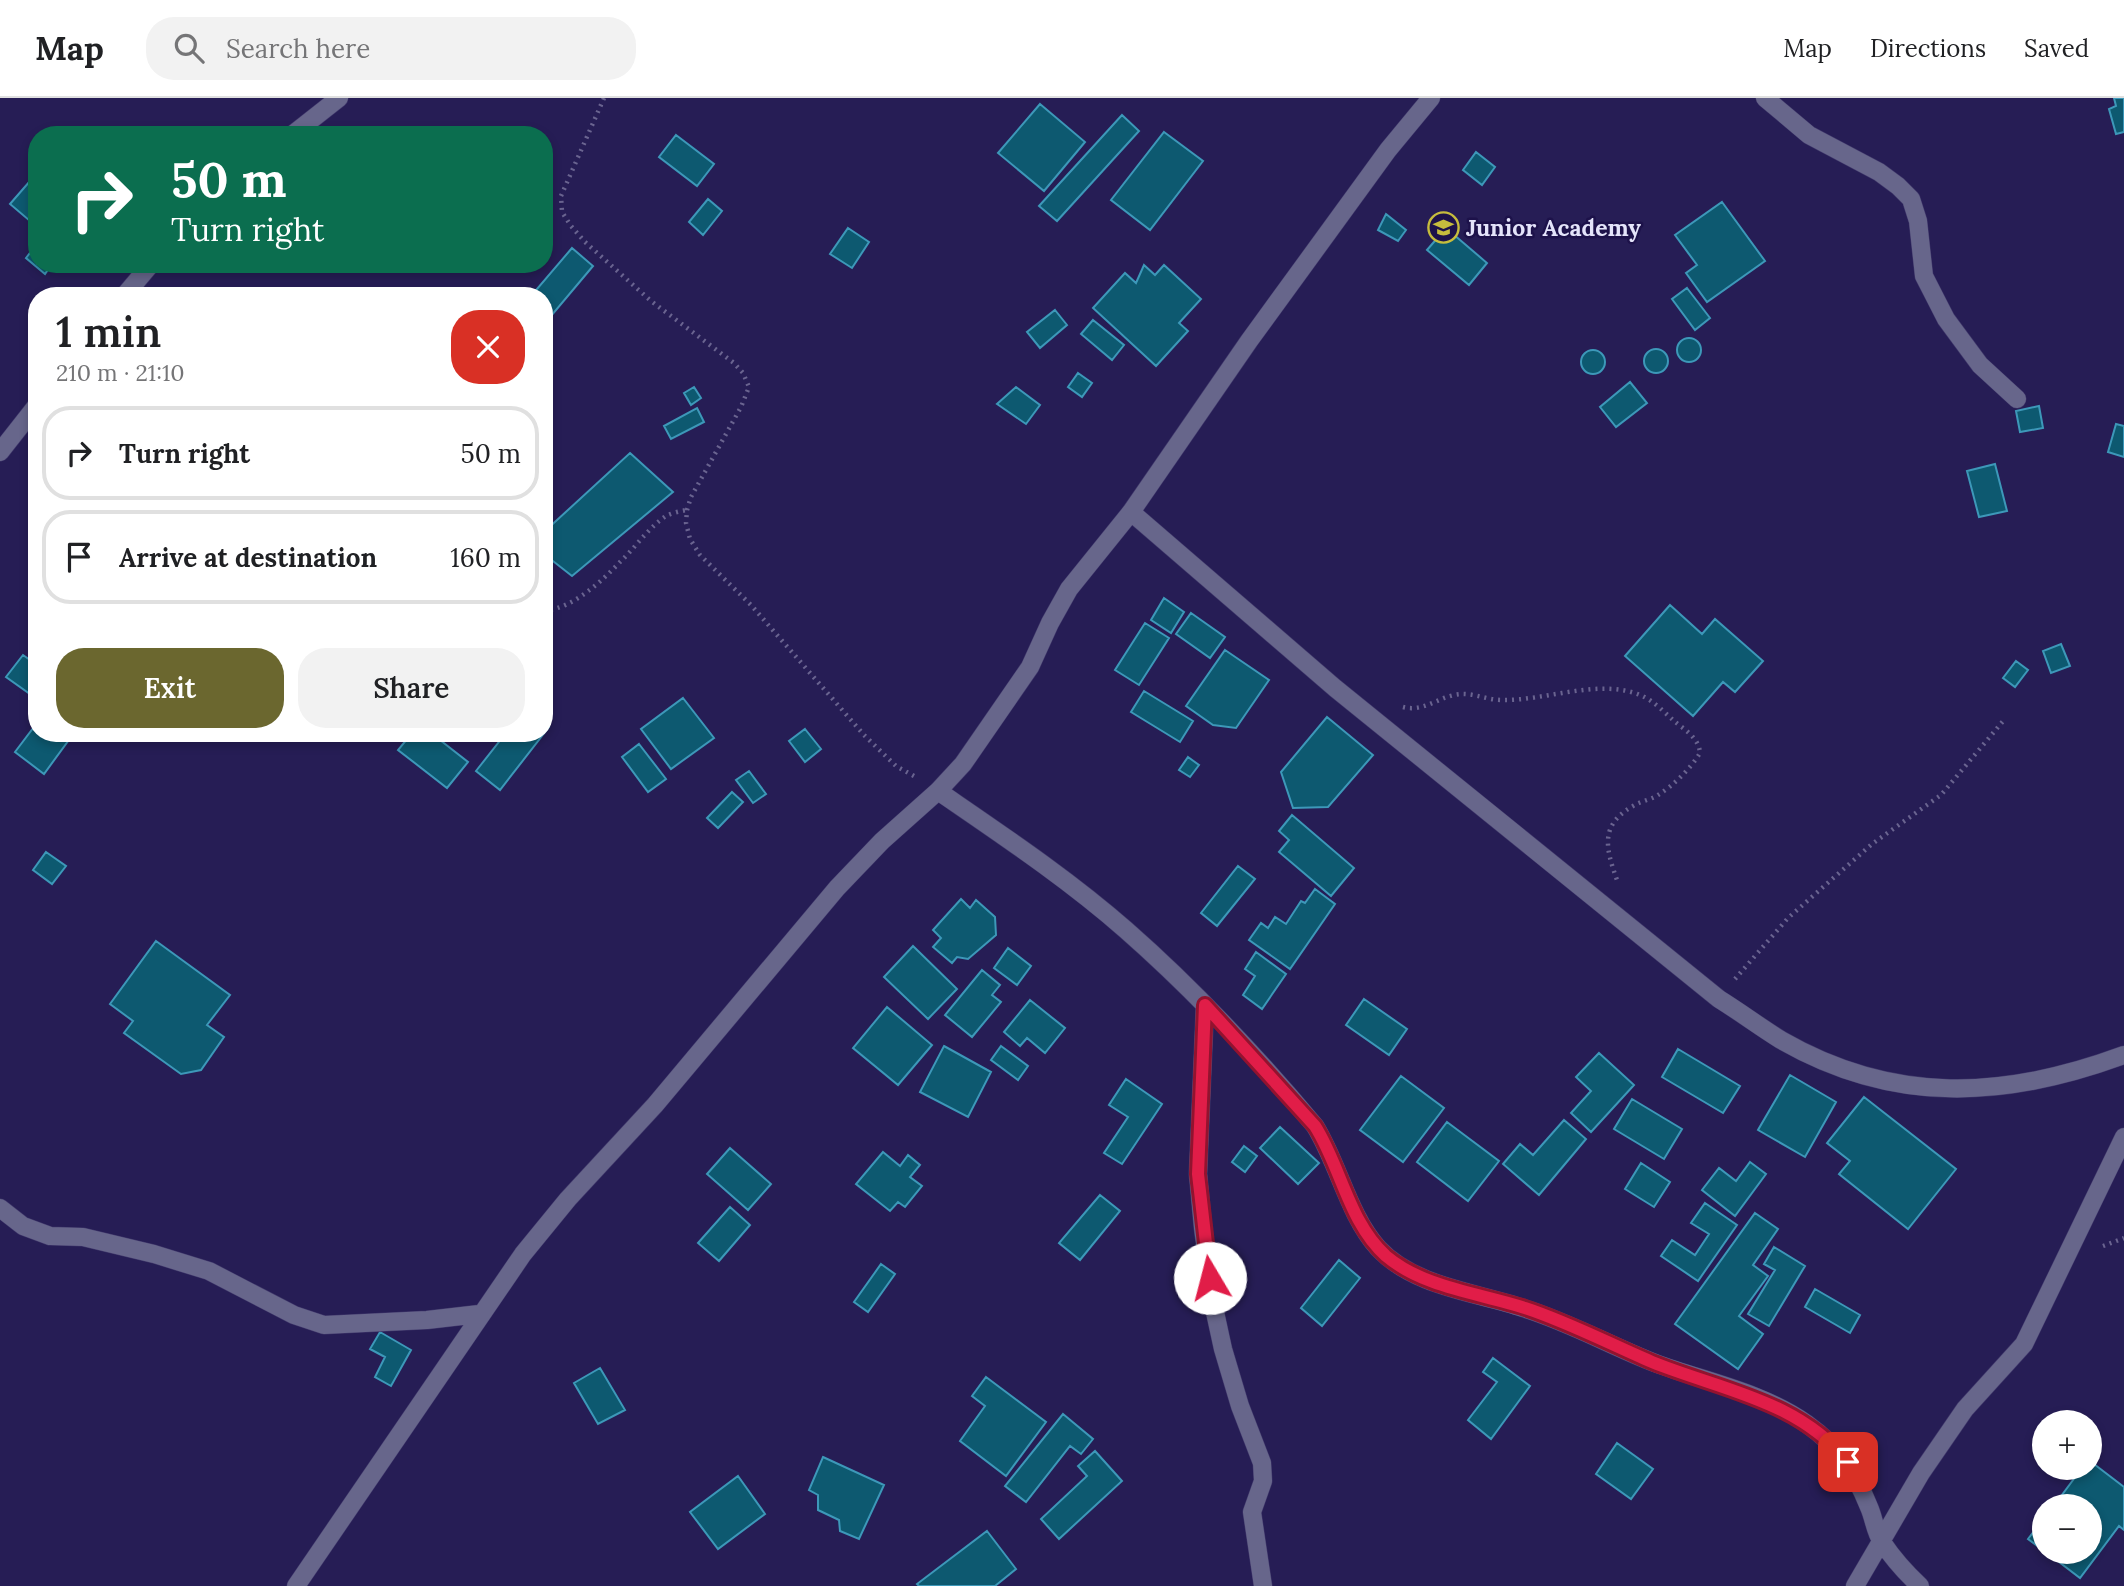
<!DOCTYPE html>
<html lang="en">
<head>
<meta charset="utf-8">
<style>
	:root { --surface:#fff; --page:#f2f2f2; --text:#202124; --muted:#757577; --line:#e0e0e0; --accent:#6b672f }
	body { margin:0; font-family:Lora,serif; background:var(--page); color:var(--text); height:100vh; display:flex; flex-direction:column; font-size:26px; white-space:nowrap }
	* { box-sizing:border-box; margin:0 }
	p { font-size:23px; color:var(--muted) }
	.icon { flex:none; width:38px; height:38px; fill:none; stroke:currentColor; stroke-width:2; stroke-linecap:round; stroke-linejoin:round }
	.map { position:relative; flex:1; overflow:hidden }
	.panel { position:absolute; left:28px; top:189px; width:525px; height:455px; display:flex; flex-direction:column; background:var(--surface); border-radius:28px; box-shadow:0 4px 10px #0003 }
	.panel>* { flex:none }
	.guide { position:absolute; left:28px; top:28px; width:525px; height:147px; border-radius:28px; box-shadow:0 4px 10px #0003; background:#0b6e4f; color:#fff; overflow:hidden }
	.fabs { position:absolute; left:2032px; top:1312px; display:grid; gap:14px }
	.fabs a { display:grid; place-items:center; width:70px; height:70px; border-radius:50%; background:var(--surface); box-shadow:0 4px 10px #0003; font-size:35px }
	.pin { position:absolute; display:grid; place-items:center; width:60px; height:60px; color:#fff; margin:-30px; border-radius:14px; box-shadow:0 4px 10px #0006 }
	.me { position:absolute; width:77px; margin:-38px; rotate:352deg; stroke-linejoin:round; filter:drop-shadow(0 0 5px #0008) }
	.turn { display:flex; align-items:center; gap:24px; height:147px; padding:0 28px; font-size:32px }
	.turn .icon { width:91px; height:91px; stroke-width:2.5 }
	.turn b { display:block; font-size:49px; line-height:60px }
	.round { display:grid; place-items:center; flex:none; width:74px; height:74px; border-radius:28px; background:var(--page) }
	.headline { display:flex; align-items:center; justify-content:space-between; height:119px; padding:0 28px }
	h1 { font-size:42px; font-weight:600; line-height:52px }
	.button { display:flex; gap:14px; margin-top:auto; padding:14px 28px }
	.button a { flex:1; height:80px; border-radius:28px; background:var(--accent); color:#fff; font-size:28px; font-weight:600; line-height:80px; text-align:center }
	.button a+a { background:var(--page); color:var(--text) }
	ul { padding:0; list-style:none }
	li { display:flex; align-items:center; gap:21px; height:94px; margin:0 14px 10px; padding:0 14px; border:4px solid var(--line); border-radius:28px }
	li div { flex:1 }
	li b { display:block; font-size:26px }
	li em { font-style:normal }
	header { display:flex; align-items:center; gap:42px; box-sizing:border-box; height:98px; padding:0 35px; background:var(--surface); border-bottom:2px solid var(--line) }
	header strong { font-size:33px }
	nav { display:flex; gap:38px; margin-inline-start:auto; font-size:24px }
	.search { width:490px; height:63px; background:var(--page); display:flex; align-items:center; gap:18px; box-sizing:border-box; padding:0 24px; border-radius:28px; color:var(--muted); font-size:26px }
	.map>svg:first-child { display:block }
</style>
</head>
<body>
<header>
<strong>Map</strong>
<div class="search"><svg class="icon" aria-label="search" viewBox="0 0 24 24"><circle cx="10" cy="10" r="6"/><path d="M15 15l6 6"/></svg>Search here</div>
<nav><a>Map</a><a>Directions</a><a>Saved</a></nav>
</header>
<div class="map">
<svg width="2124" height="1488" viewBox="0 0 2124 1488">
	<rect width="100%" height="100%" fill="#261d55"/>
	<path fill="#0d5970" stroke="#3d98b9" stroke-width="2" d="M2114,0H2124V34L2116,36L2109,11L2116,8Z
		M1040,6L1085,44L1044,93L998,55Z
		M1122,17L1139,33L1057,123L1039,108Z
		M1164,34L1203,63L1150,132L1111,102Z
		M676,37L714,66L697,88L659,59Z
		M1476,54L1495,69L1482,87L1463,72Z
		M37,75V116L30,123L10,106Z
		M708,101L722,113L703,137L689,124Z
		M1722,104L1765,163L1707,204L1686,175L1697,167L1675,137Z
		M1386,116L1406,132L1398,143L1378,132Z
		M848,130L869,144L852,170L830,156Z
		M1446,130L1487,165L1469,187L1427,152Z
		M37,146V166H52L45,176L26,160Z
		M572,150L593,168L546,224L544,198H531Z
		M1144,167L1155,177L1164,167L1201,201L1179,225L1188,233L1156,268L1093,210L1125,175L1136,185Z
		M1687,190L1710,220L1695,232L1672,201Z
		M1055,212L1067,227L1040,250L1027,234Z
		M1093,222L1124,247L1112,262L1081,236Z
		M1677 252a12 12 0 1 1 24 0a12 12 0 1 1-24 0Z
		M1644 263a12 12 0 1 1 24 0a12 12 0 1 1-24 0Z
		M1581 264a12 12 0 1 1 24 0a12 12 0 1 1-24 0Z
		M1078,275L1092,285L1082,299L1068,289Z
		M1630,284L1647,305L1616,329L1600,309Z
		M694,289L701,300L691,307L684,295Z
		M1016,289L1040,307L1026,326L997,306Z
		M2039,308L2043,330L2020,334L2016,313Z
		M697,310L704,324L671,341L664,328Z
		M2116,326L2124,328V359L2108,354Z
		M630,355L673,394L572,478L544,456V434Z
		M1995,366L2007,413L1979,419L1967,373Z
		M1164,500L1184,514L1171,535L1151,522Z
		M1670,507L1702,536L1715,521L1763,563L1735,594L1723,584L1693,618L1625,558Z
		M1191,515L1225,539L1210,560L1176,536Z
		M1145,525L1169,540L1139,587L1115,572Z
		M2061,546L2070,568L2051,575L2043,553Z
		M1225,552L1269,582L1236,630L1213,627L1186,608Z
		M23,557L37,567V601L6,579Z
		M2016,563L2028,572L2015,589L2003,580Z
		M1144,593L1193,623L1180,644L1131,614Z
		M683,600L714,640L671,671L641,631Z
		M1327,619L1373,657L1328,709L1293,710L1281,674Z
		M37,625V635H74L44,676L15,654Z
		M544,625L549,629L500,692L476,673L506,635H544Z
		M805,631L821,651L805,664L789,643Z
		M412,635H431L468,664L447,690L398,652Z
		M639,646L666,681L648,694L622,659Z
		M1188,659L1199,667L1190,679L1179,672Z
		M749,673L766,696L753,705L736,682Z
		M732,694L743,704L718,730L707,720Z
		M1292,717L1354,770L1331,798L1279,754L1289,742L1279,733Z
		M46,754L66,768L52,786L33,772Z
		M1238,768L1255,781L1217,828L1201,815Z
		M1315,791L1335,806L1290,871L1249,842L1261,825L1268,830L1275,819L1286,826L1301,803L1305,805Z
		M961,801L970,810L976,802L995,819L996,837L968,861L957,859L952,865L933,849L941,840L933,832Z
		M156,843L230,897L207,927L224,939L201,972L181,976L124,935L133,923L110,906Z
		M913,848L957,891L928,921L884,879Z
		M1008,850L1031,868L1017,887L994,870Z
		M1256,854L1286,876L1262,911L1243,897L1255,878L1245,871Z
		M982,872L1000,887L992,897L1001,904L972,939L945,917Z
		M1364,901L1407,931L1389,957L1346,927Z
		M1030,902L1065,930L1045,955L1027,940L1020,948L1004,934Z
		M887,909L932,947L898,987L853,950Z
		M944,948L991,974L968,1019L920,994Z
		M1001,948L1028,968L1018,982L991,962Z
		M1678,951L1740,988L1723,1015L1662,979Z
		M1599,955L1634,987L1591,1034L1571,1015L1591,993L1576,979Z
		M1790,977L1836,1004L1805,1059L1758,1032Z
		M1401,978L1444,1010L1403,1064L1360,1032Z
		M1126,981L1162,1006L1122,1066L1104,1055L1128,1019L1109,1007Z
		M1864,999L1956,1071L1908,1131L1839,1076L1850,1063L1827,1045Z
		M1632,1001L1682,1031L1664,1061L1614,1031Z
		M1564,1022L1586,1041L1539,1097L1503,1066L1520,1046L1533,1057Z
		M1447,1024L1499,1063L1468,1103L1417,1064Z
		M1280,1029L1319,1065L1298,1086L1260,1050Z
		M1244,1048L1257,1058L1245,1074L1232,1064Z
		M730,1050L771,1086L748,1112L707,1076Z
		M883,1054L900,1068L908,1057L920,1067L910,1079L922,1088L905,1109L898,1104L890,1113L856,1086Z
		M1750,1064L1766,1076L1735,1118L1702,1092L1719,1070L1736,1083Z
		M1641,1065L1670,1084L1654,1109L1625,1091Z
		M1100,1097L1120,1113L1080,1162L1059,1145Z
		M1705,1105L1737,1127L1698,1183L1661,1158L1672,1142L1695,1157L1709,1136L1691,1125Z
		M730,1109L750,1127L719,1163L698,1145Z
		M1755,1115L1778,1131L1753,1167L1768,1178L1739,1218L1763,1236L1738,1271L1675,1226Z
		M1774,1149L1805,1168L1769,1228L1748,1216L1775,1172L1764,1166Z
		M1339,1162L1360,1180L1322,1228L1301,1210Z
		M881,1166L895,1176L868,1214L854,1204Z
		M1815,1191L1860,1217L1850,1235L1805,1209Z
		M380,1234L411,1252L391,1288L375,1279L385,1259L370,1251Z
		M1493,1260L1530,1288L1491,1341L1468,1322L1497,1284L1483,1274Z
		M600,1270L625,1312L598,1326L574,1285Z
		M986,1279L1046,1324L1006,1378L960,1343L985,1308L972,1298Z
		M1063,1316L1093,1341L1081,1356L1070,1348L1026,1404L1005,1388Z
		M1617,1345L1653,1371L1631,1401L1596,1376Z
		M1095,1353L1122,1383L1059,1441L1041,1421L1087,1378L1078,1368Z
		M823,1359L884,1387L859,1441L840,1433L839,1422L818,1412V1397L809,1392Z
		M2090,1363L2124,1389V1432L2119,1428L2080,1480L2046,1454H2090V1409H2053L2082,1370H2090Z
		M738,1378L765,1416L718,1451L690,1414Z
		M2044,1420V1453L2028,1441Z
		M987,1433L1016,1471L995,1488H919L917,1486Z"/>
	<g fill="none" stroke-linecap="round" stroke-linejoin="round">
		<defs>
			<path id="minor" d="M1765,0L1809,37L1879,74L1898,88L1911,101L1918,123L1924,178L1946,221L1980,267L2017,301
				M292,37L339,0
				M124,198L151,166
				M0,354L37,307
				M1131,414L1335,590L1719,901C1740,914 1760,929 1781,942C1894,1007 2005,1001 2124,957
				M938,693C1002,737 1068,781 1126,832C1191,889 1260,962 1315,1028C1339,1067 1348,1116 1378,1150C1414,1189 1476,1194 1523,1210C1569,1224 1611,1248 1655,1265C1706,1284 1762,1294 1807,1326C1840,1350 1854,1372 1869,1409C1874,1420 1875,1434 1882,1444C1892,1459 1906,1475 1920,1488
				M1205,907L1198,1076L1203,1130L1213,1205L1223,1251L1240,1308L1262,1365L1263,1383L1252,1414L1263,1488
				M0,1110L23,1128L50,1138L83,1139L154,1156L209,1173L294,1217L324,1227L427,1222L479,1216
				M296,1488L523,1156L568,1101L655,1007L837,790L882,743L938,693L963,666L1030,569L1050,525L1069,491L1131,414L1249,243L1388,52L1431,0
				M1855,1488L1921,1375L1965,1311L2024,1246L2124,1039"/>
		</defs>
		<use href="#minor" stroke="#41396c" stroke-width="19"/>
		<path stroke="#6a6490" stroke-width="4.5" stroke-dasharray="2 5" stroke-linecap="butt" d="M604,0L561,98L562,114L571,128L585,144L651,203L734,265L743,275L749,289L741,309L691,399L687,412L686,425L690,441L700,457L751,507L864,637L896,668L914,678
			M544,513C573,510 601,484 620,464C636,449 648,430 666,418C672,415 680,413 687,412
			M1403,609C1422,614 1436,601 1454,597C1471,593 1485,602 1502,602C1545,603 1599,580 1640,597C1653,602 1664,614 1674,623C1685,632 1699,640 1700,655C1691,670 1673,688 1658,697C1650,702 1641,703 1633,708C1599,727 1606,751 1617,782
			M1735,881L1788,820L1872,746L1941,697L2004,622
			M2103,1148L2124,1140"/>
		<use href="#minor" stroke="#67668b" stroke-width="18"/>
	</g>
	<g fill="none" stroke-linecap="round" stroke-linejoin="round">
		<defs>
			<path id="route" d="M1210,1180L1198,1076L1205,907L1315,1028C1341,1069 1349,1125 1386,1158C1424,1190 1479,1195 1525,1210C1568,1224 1610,1246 1652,1264C1721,1292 1798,1302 1848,1364"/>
		</defs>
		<use href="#route" stroke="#92132f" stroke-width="18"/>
		<use href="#route" stroke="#e11d48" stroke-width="12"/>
	</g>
	<defs>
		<symbol id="school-ring" viewBox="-11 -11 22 22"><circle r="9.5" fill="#1d124a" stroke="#c6bc3d" stroke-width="1.5"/><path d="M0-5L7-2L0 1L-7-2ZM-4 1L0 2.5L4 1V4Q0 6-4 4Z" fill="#c6bc3d"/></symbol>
	</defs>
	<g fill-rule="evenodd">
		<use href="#school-ring" x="1426" y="112" width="35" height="35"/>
	</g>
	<g text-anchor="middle" stroke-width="5" stroke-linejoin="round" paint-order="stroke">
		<g font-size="23" font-weight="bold" fill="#e4e4fa" stroke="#1d124a" text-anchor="start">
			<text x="1466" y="138">Junior Academy</text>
		</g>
	</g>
</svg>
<div class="fabs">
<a>+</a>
<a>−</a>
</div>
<div class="pin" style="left:1848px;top:1364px;background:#d93025"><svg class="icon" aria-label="arrive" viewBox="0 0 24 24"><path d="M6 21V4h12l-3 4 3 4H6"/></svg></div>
<svg class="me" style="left:1210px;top:1180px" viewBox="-20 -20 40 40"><circle r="19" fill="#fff"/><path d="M0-13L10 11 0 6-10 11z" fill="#e11d48"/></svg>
<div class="guide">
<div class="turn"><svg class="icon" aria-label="right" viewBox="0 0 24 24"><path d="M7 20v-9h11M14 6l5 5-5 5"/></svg><div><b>50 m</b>Turn right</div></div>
</div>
<section class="panel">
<div class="headline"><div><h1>1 min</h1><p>210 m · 21:10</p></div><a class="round" style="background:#d93025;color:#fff"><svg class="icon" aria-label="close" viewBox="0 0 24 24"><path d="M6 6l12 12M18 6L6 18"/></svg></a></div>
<ul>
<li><svg class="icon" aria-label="right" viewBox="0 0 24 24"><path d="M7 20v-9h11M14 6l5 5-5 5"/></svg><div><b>Turn right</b></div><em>50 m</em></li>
<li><svg class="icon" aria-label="arrive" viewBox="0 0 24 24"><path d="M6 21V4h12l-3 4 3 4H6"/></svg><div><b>Arrive at destination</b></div><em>160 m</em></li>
</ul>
<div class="button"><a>Exit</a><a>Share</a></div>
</section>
</div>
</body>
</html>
